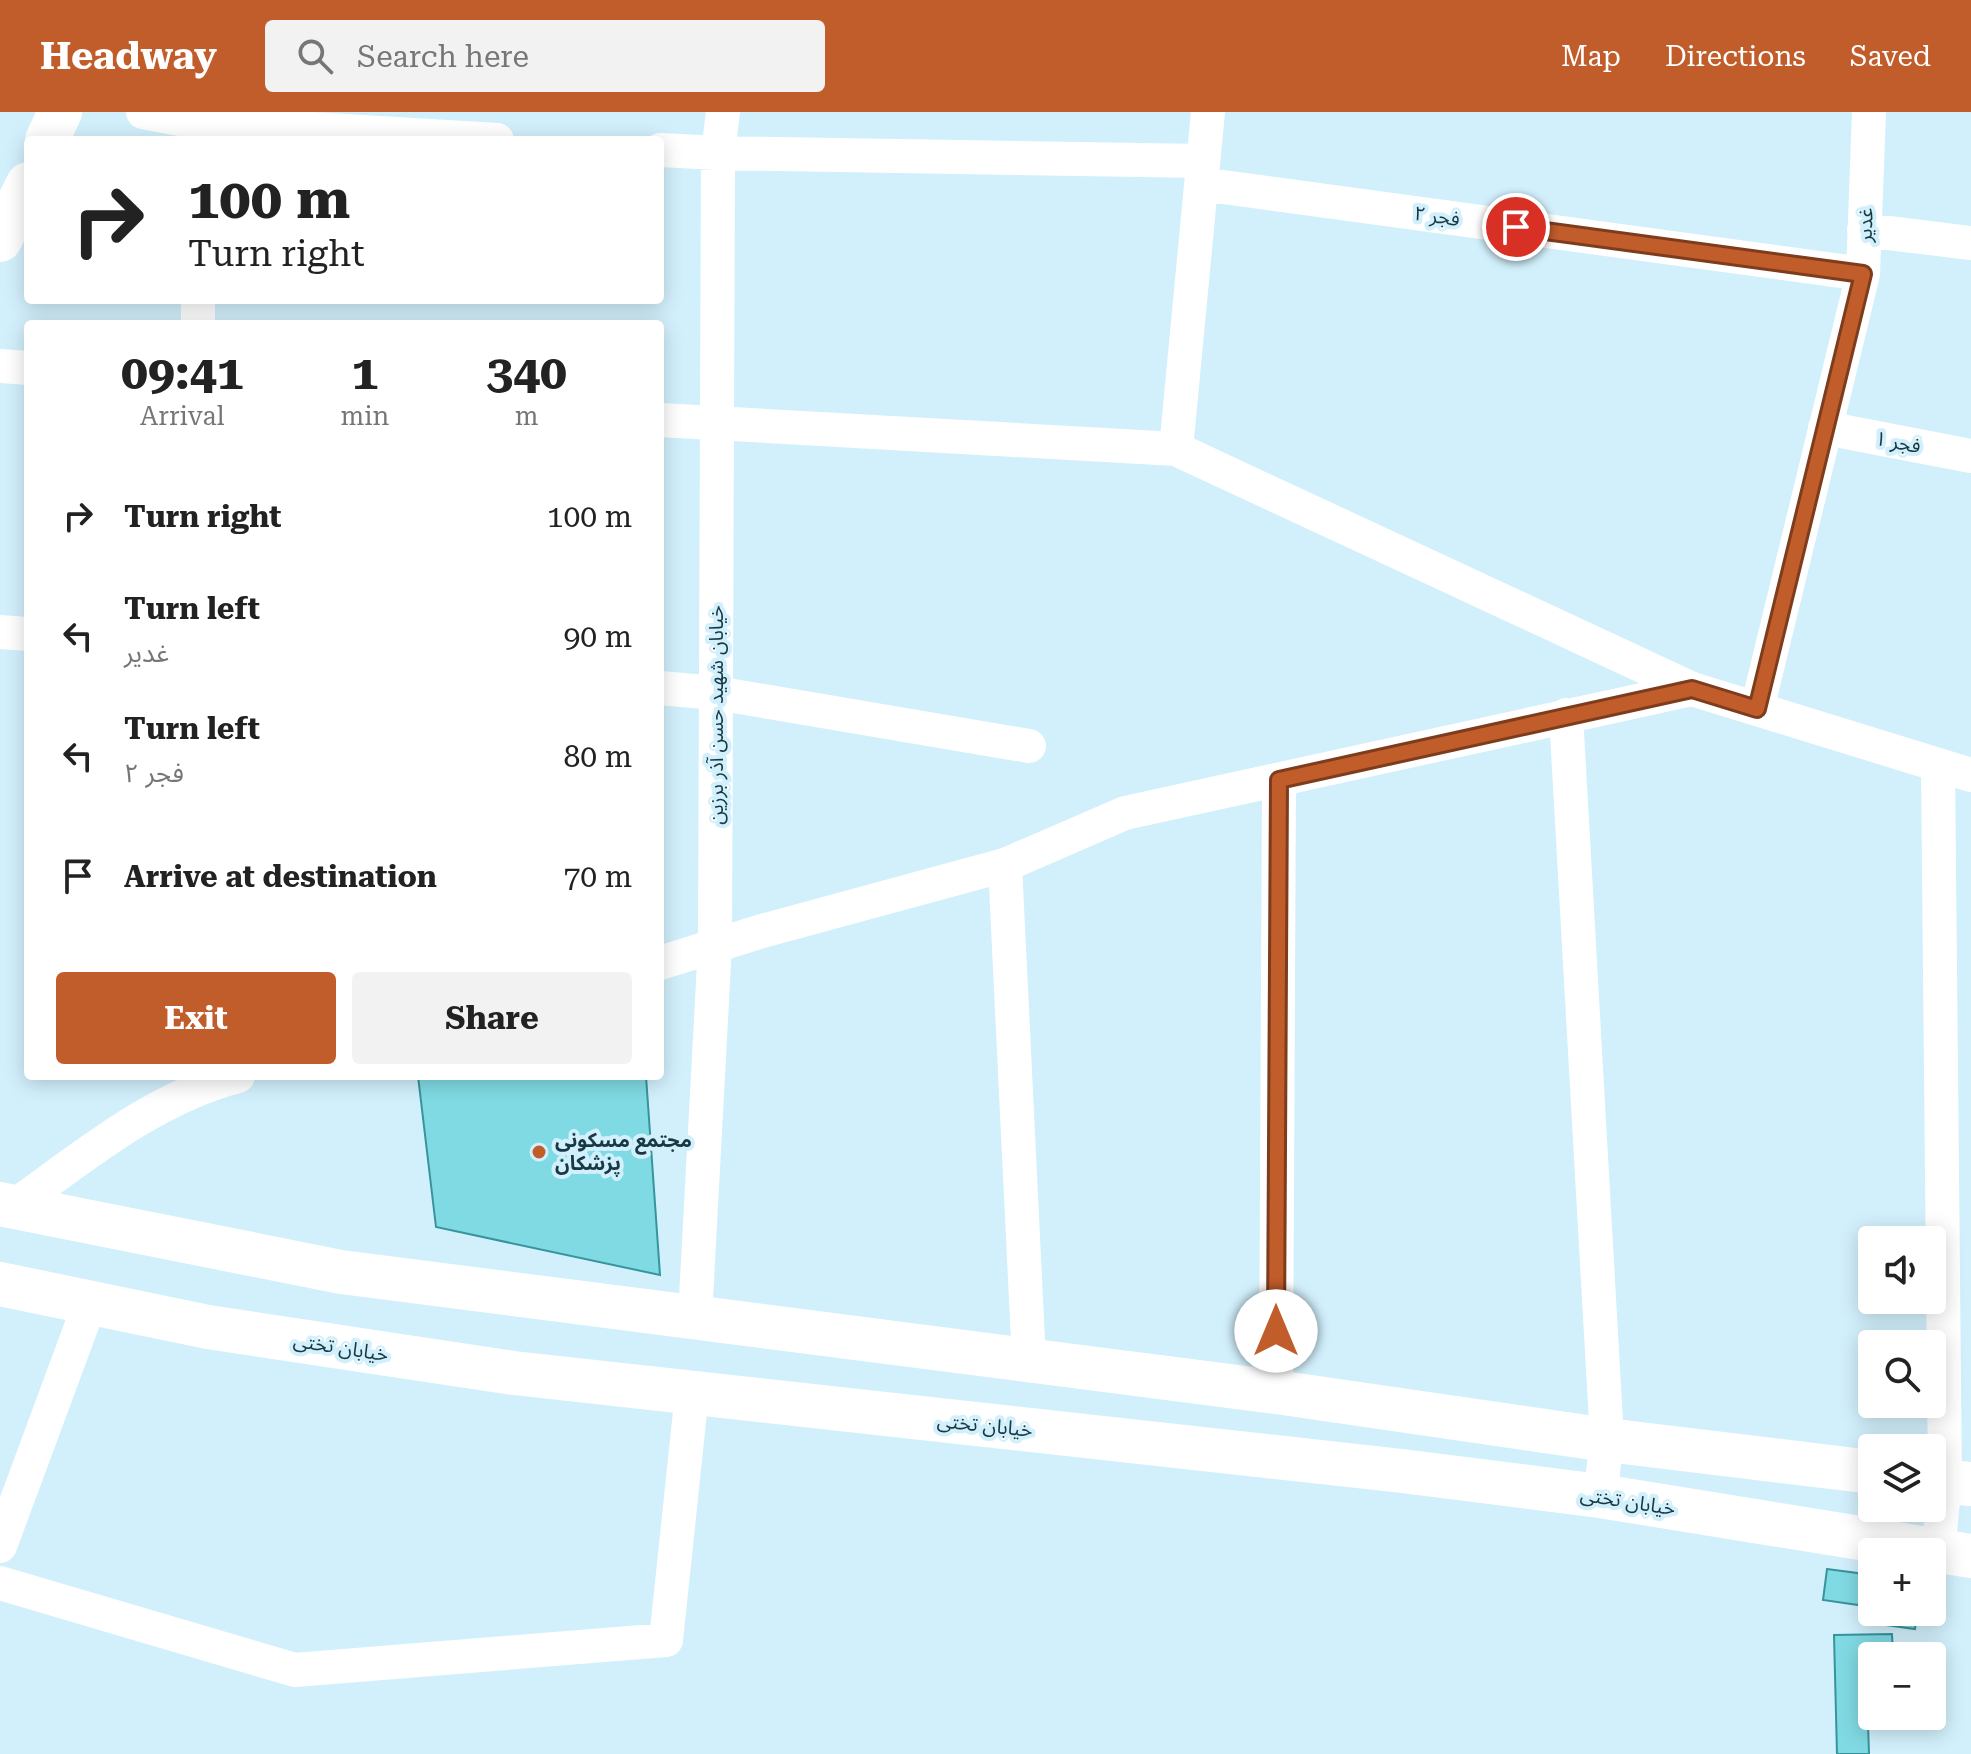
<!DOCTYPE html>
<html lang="en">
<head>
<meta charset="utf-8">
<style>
	:root { --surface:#fff; --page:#f2f2f2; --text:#222; --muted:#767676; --accent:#c15c2b }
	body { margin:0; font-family:"Roboto Serif","Noto Sans Arabic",serif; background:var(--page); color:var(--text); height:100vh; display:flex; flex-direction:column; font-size:30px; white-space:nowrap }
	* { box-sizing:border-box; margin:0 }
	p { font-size:26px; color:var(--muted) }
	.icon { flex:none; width:44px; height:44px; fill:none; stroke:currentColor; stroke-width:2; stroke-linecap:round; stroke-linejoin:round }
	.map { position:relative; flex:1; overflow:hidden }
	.side { position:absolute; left:24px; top:208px; width:640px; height:760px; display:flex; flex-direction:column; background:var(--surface); border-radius:8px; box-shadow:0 4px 20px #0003 }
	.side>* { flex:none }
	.hud { position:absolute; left:24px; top:24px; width:640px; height:168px; border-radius:8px; box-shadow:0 4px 20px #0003; background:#fff; color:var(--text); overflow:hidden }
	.fabs { position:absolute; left:1858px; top:1114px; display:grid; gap:16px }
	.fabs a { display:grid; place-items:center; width:88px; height:88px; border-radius:8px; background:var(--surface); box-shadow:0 4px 20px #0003; font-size:40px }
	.pin { position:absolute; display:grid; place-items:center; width:68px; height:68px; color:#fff; margin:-34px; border:4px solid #fff; border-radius:50%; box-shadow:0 2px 8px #0007 }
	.me { position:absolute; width:88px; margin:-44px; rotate:0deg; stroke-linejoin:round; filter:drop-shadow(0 0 6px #0008) }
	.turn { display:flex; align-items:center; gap:28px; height:168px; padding:0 32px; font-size:36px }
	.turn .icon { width:104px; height:104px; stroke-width:2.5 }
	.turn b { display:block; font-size:56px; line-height:68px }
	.eta { display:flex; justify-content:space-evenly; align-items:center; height:136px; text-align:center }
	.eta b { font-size:48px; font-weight:700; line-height:56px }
	.cta { display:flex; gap:16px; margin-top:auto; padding:16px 32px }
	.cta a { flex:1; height:92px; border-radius:8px; background:var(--accent); color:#fff; font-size:32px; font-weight:700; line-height:92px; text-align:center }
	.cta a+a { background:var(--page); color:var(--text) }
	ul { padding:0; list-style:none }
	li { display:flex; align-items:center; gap:24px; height:120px; padding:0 32px }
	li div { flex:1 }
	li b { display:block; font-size:30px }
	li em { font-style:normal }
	header { display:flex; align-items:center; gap:48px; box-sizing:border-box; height:112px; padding:0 40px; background:var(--accent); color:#fff }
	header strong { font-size:38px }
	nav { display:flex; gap:44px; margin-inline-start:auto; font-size:28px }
	.search { width:560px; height:72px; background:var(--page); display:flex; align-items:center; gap:20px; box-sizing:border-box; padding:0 28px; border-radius:8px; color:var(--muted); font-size:30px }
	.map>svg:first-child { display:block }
</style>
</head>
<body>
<header>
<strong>Headway</strong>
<div class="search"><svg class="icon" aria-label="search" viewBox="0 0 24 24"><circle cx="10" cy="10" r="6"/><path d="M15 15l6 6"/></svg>Search here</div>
<nav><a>Map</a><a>Directions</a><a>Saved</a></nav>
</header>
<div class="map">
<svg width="1971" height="1642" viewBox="0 0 1971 1642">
	<rect width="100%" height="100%" fill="#d2f0fc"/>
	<path fill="#80dae3" stroke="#36949d" stroke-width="2" d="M418,964H646L660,1163L436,1115Z
		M1827,1457L1872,1463V1495L1823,1488Z
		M1887,1500H1917L1915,1517L1885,1513Z
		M1892,1522L1893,1544H1872V1551H1866L1869,1642H1837L1834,1523Z"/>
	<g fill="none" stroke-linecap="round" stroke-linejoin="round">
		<path stroke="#fff" stroke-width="34" d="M143,0L195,10L497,28
			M1208,0L1176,337L1692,577L1971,663
			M660,38L718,41L1203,49
			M1201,72L1863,162
			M1864,118L1971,131
			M198,188V212
			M0,254L28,256
			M660,308L1176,337
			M1825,316L1971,344
			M0,520L28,522
			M660,576L716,581L1029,634
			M1757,597L1863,162L1869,0
			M1566,603L1607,1328L1600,1384
			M1005,753L1029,1249
			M660,851L762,819L1005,753L1125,701L1692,577
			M13,1095C83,1045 153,986 238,964
			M695,1205L715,833L718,41L723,0
			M1276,1280L1279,668
			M0,1434L90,1191
			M1938,1439L1945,1369L1938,653
			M0,1471L295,1558L666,1528L692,1281"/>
		<path stroke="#fff" stroke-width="44" d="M47,28L60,0
			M0,128L28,72
			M0,1092L341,1160L1276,1280L1607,1328L1872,1360
			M0,1172L208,1215L514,1261L1402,1359L1600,1384L1971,1444
			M1932,1368L1971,1372"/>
	</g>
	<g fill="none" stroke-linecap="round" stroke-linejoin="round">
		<defs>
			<path id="route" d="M1276,1219L1279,668L1692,577L1757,597L1863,162L1516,115"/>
		</defs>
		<use href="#route" stroke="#7d3c1c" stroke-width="20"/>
		<use href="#route" stroke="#c15c2b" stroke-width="14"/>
	</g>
	<circle fill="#c15c2b" stroke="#d2f0fc" stroke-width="3" cx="539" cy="1040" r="8"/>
	<g text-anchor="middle" stroke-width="8" stroke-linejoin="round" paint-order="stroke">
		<g font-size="20" fill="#183944" stroke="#d2f0fc">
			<text transform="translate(1437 104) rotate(8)" y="7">فجر ۲</text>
			<text transform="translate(1865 113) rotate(-88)" y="7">غدیر</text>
			<text transform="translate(1898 330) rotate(11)" y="7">فجر ۱</text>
			<text transform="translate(716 603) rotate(-90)" y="7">خیابان شهید حسن آذر برزین</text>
			<text transform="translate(341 1235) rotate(9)" y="7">خیابان تختی</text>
			<text transform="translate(985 1313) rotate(6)" y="7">خیابان تختی</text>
			<text transform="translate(1628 1389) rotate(9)" y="7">خیابان تختی</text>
		</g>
		<g font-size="20" font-weight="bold" fill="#183944" stroke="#d2f0fc" text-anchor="start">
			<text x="555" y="1035">مجتمع مسکونی<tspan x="555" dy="23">پزشکان</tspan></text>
		</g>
	</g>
</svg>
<div class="fabs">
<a><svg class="icon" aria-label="sound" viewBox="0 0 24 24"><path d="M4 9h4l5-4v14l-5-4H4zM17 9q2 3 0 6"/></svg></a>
<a><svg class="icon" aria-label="search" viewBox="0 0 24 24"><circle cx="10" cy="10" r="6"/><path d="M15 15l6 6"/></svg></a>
<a><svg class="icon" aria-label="layers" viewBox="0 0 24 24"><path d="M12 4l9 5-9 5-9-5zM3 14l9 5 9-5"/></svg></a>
<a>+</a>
<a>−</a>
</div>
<div class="pin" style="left:1516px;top:115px;background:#d93025"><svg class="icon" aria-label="arrive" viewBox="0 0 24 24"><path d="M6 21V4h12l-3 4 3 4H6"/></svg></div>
<svg class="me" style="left:1276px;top:1219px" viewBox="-20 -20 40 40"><circle r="19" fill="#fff"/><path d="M0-13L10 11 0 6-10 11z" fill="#c15c2b"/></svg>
<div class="hud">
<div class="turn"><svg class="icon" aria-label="right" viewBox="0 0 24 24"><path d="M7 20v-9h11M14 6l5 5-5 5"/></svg><div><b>100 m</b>Turn right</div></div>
</div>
<section class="side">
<div class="eta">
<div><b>09:41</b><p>Arrival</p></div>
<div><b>1</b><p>min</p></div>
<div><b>340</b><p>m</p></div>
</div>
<ul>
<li><svg class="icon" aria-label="right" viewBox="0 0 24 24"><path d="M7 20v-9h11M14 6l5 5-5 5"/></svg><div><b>Turn right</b></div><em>100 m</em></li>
<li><svg class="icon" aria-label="left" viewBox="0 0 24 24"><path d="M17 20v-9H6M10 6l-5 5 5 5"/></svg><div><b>Turn left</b><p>غدیر</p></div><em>90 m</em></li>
<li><svg class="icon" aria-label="left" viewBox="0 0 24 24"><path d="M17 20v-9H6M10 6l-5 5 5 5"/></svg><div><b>Turn left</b><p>فجر ۲</p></div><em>80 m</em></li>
<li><svg class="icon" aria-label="arrive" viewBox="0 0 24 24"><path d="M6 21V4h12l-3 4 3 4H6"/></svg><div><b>Arrive at destination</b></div><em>70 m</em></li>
</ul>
<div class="cta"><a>Exit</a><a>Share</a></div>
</section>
</div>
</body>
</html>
